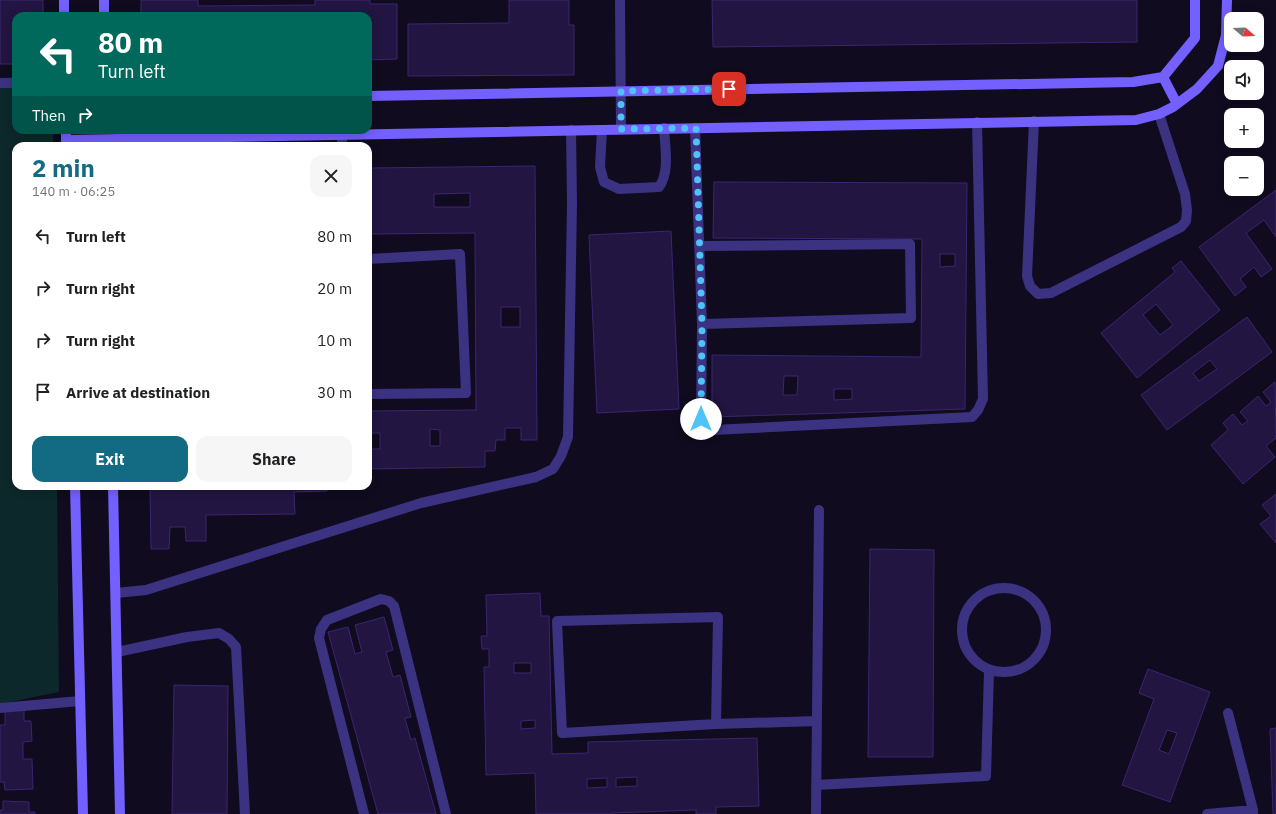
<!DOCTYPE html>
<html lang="en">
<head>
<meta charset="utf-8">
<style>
	:root { --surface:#fff; --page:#f6f6f6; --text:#202124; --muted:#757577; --accent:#126b82 }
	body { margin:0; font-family:"IBM Plex Sans",sans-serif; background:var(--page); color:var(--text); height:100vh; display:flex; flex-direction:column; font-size:15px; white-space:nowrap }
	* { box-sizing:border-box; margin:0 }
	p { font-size:13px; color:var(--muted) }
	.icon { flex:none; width:22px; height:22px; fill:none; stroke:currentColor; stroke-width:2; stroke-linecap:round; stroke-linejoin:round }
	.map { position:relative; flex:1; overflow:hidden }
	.sheet { position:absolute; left:12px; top:142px; width:360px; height:348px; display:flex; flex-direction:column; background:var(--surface); border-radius:12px; box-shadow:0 2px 10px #0003 }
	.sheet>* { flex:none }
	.hud { position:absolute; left:12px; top:12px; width:360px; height:122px; border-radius:12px; box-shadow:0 2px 10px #0003; background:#00695c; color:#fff; overflow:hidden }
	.needle { width:26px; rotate:109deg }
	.buttons { position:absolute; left:1224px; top:12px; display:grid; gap:8px }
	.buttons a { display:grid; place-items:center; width:40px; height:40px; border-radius:8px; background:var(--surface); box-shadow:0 2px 10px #0003; font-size:20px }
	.pin { position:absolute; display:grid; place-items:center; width:34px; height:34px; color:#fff; margin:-17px; border-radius:8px; box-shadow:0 2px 6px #0006 }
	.me { position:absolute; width:44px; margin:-22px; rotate:0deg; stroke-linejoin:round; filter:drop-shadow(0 0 3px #0008) }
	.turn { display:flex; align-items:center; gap:14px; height:84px; padding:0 20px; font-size:18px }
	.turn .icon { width:52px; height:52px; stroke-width:2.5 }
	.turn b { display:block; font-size:28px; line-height:34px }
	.then { display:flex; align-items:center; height:38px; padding:0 20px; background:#0003; gap:8px; font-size:15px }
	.round { display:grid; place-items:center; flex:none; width:42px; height:42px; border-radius:12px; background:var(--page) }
	.headline { display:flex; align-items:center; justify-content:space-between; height:68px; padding:0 20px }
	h1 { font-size:24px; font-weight:700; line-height:30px; color:var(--accent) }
	.cta { display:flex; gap:8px; margin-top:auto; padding:8px 20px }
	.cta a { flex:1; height:46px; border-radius:12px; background:var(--accent); color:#fff; font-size:16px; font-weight:700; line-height:46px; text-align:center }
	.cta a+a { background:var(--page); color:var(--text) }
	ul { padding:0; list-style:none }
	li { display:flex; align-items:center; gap:12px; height:52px; padding:0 20px }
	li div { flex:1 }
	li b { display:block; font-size:15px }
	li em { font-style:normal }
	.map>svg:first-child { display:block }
</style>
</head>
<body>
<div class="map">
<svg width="1276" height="814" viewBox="0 0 1276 814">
	<rect width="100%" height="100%" fill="#100b1f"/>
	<path fill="#0d282a" d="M16,77V130H53V146H16V486H57L59,692L0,704V78Z"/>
	<path fill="#221542" stroke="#3b2670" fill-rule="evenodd" d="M0,0H43V16H16V64H0Z
		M141,0H198V6L315,5V0H370V4H397V59L368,60V16H141Z
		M509,0H569V25H574V75L408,76V24L509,23Z
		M712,0H1137V42L713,47Z
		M535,166L537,440H521V428H505V440H496L495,451H485V467L368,469V449H380V433H368V411L476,410L475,233L368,234V168ZM470,193V207H434V194ZM501,307H520V327H501ZM430,429L440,430V446H430Z
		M714,182L967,183L965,409L712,417V355L921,357L922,239L713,238ZM940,254H955V266L940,267ZM784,376H798L797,395H783ZM834,389H852V399L834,400Z
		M1276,190V237L1264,220L1246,233L1272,269L1261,277L1254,267L1240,279L1246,287L1235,296L1199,247Z
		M671,231L679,409L597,413L589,235Z
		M1181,261L1220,310L1137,378L1101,333L1175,272L1172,268ZM1156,304L1173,325L1160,335L1143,315Z
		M1247,317L1272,352L1167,430L1141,395ZM1210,360L1217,369L1199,381L1193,373Z
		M1275,382L1276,438L1266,446L1275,457L1243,484L1211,445L1228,430L1223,423L1233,414L1242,425L1248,421L1240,412L1258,396L1266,406L1271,402L1263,392Z
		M150,486H327V491L294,492L295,514L206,515V541H186L185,527H170L169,549H151Z
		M1276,494V543L1260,524L1271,516L1262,505Z
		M870,549L934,550L933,757H868Z
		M540,593L541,616H549L552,754L588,753V742L757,738L759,806L716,807V814H696V810L612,813V814H536L535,773L486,775L484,667H489V649H482L481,636H487L486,595ZM514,663H531V673H514ZM535,720V728L521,729V721ZM637,777V786L616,787V778ZM607,778V787L587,788V779Z
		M384,617L393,650L386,652L393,677L400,675L411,717L405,718L411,740L415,738L436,814H378L328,632L348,627L355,654L362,652L355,625Z
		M1148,669L1210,692L1170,802L1122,785L1154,699L1139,693ZM1167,730L1177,733L1169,754L1159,750Z
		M174,685L228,686L227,814H172Z
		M5,710H24V721H31L32,741L23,742V759H32L33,789L5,790L4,782H0V725H5Z
		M1276,728V814H1273L1270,729Z
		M3,801L29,802V812H35V814H0V810H3Z"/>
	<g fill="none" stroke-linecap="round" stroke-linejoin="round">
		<path stroke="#3c3282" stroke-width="10" d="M602,130L600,167L604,182L619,189L659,187C670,172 665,147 664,128"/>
		<path stroke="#3c3282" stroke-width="10" d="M620,0L621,129
			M0,83H16
			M1034,121L1027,276L1030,286L1038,294L1051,293L1181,227L1186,221L1187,210L1185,194L1159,114
			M695,128L702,324L701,419L707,428L713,430L972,417L978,410L983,399L977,122
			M342,146V135
			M699,246L910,244L911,318L702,324
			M368,259L460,254L466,393L368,394
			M962 630a42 42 0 1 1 84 0a42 42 0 1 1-84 0Z
			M116,593L146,590L421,503L536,477L553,469L561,456L568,437L572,203L571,130
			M117,652L187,637L219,633L229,639L236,647L245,814
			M0,708L80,701
			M1228,713L1253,810V814
			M716,724L562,733L557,621L718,617L716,724L817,721
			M816,785L986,776L989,671
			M364,814L319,638L321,629L327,620L381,599L389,601L394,606L446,814
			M816,814L819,510
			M1207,814L1253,810"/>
		<path stroke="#7360ff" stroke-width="10" d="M64,0V16
			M104,0V16
			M1163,77L1177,104
			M368,96L1133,82L1163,77L1195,38V0
			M66,130V146
			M66,140L1136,120L1159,114L1173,107L1197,89L1218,66L1226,35L1227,0
			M75,486L83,814
			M113,486L120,814"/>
	</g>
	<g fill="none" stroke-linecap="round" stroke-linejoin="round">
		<path stroke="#4fc3f7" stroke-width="7" stroke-dasharray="0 12.6" d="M701,419L702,324L696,128L621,129V91L729,89"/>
	</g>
</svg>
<div class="buttons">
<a><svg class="needle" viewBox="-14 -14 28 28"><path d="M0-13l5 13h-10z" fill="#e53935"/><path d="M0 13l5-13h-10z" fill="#757577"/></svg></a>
<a><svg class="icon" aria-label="sound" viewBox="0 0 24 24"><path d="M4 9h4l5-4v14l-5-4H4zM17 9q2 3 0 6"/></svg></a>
<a>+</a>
<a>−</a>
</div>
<div class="pin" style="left:729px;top:89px;background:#d93025"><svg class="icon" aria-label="arrive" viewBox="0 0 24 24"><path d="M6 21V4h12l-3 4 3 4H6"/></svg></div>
<svg class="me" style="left:701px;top:419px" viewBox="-20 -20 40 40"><circle r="19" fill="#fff"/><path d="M0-13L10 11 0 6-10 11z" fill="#4fc3f7"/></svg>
<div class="hud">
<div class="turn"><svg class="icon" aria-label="left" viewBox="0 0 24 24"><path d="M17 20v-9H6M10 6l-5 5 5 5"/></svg><div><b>80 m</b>Turn left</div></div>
<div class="then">Then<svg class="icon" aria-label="right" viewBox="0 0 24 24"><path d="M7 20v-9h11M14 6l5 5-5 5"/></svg></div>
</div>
<section class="sheet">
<div class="headline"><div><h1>2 min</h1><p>140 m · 06:25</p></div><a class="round"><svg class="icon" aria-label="close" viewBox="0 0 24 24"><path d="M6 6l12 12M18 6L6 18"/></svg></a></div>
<ul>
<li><svg class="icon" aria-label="left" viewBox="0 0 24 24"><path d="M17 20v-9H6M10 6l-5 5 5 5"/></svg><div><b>Turn left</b></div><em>80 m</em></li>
<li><svg class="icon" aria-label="right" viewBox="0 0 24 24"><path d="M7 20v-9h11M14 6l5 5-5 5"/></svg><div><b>Turn right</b></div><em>20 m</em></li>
<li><svg class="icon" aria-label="right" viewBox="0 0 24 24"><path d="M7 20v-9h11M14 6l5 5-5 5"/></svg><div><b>Turn right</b></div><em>10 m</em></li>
<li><svg class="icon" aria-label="arrive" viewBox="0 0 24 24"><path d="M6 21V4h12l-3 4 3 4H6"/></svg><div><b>Arrive at destination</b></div><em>30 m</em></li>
</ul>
<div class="cta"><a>Exit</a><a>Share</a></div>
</section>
</div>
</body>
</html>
